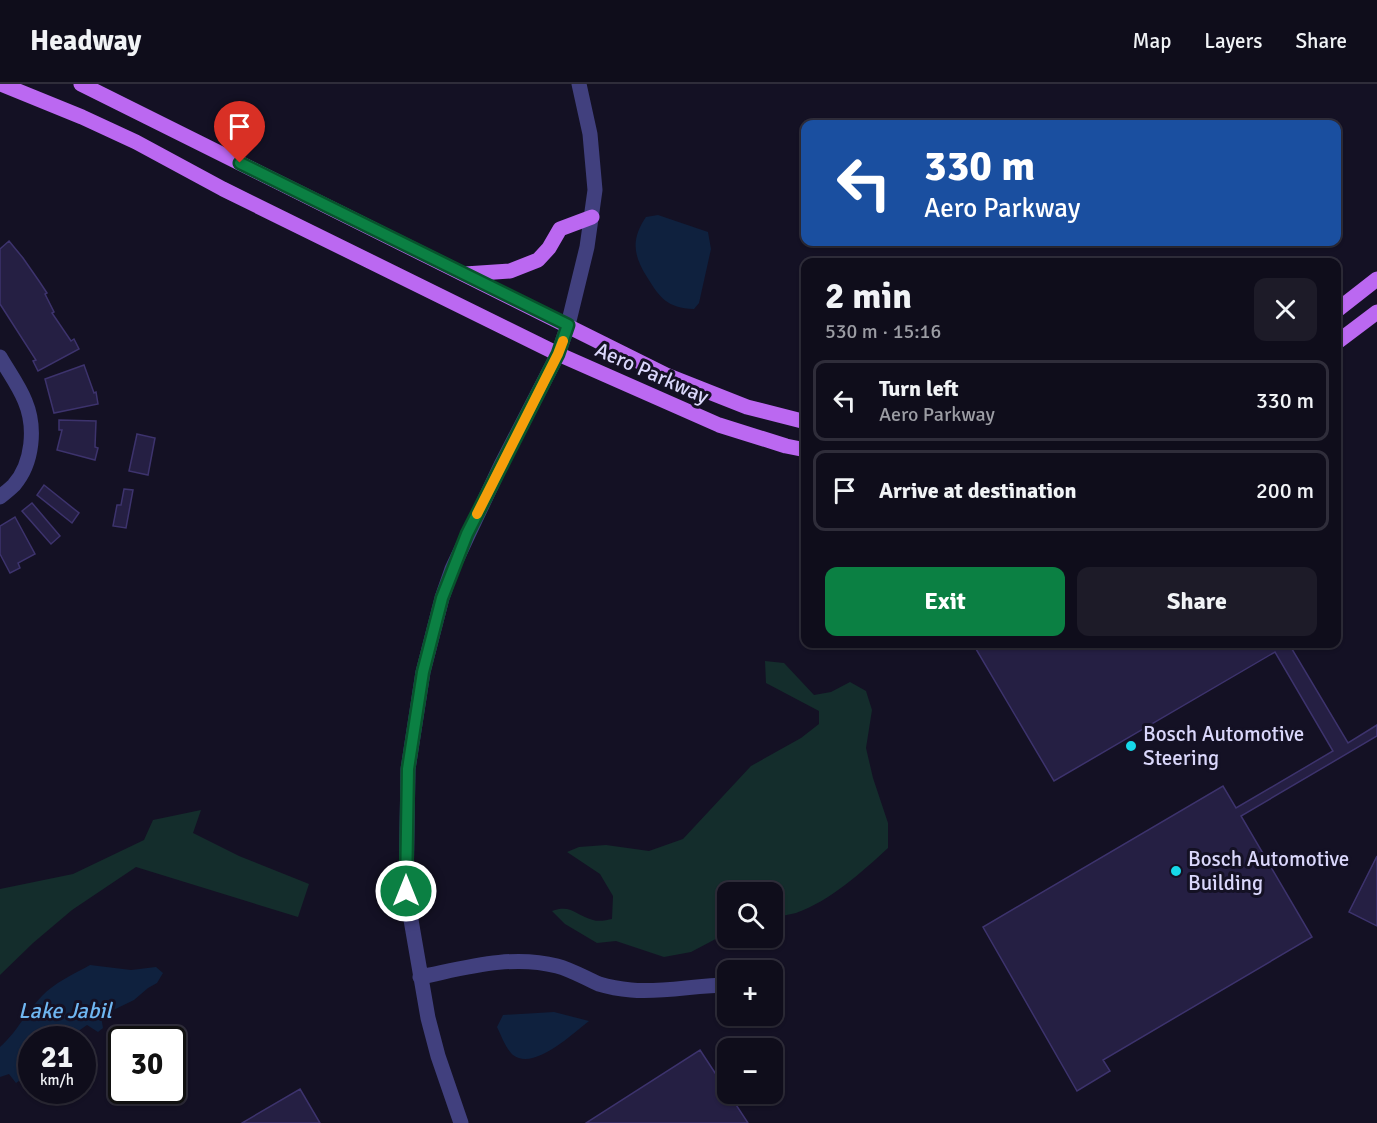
<!DOCTYPE html>
<html lang="en">
<head>
<meta charset="utf-8">
<style>
	:root { --surface:#0f0d1b; --page:#1d1b28; --text:#f1f3f6; --muted:#9b9ca3; --line:#2f2d3a; --accent:#0b8043 }
	body { margin:0; font-family:Signika,sans-serif; background:var(--page); color:var(--text); height:100vh; display:flex; flex-direction:column; font-size:22px; white-space:nowrap }
	* { box-sizing:border-box; margin:0 }
	p { font-size:20px; color:var(--muted) }
	.icon { flex:none; width:33px; height:33px; fill:none; stroke:currentColor; stroke-width:2; stroke-linecap:round; stroke-linejoin:round }
	.map { position:relative; flex:1; overflow:hidden }
	.side { position:absolute; left:801px; top:174px; width:540px; height:390px; display:flex; flex-direction:column; background:var(--surface); border-radius:12px; box-shadow:0 2px 4px #0004,0 0 0 2px var(--line) }
	.side>* { flex:none }
	.top-card { position:absolute; left:801px; top:36px; width:540px; height:126px; border-radius:12px; box-shadow:0 2px 4px #0004,0 0 0 2px var(--line); background:#1a4fa0; color:#fff; overflow:hidden }
	.fabs { position:absolute; left:717px; top:798px; display:grid; gap:12px }
	.fabs a { display:grid; place-items:center; width:66px; height:66px; border-radius:12px; background:var(--surface); box-shadow:0 2px 4px #0004,0 0 0 2px var(--line); font-size:30px }
	.speed { position:absolute; left:18px; top:942px; display:flex; gap:12px; font-size:30px; font-weight:700; text-align:center }
	.speed>* { display:grid; place-content:center; width:78px; height:78px; border-radius:50%; background:var(--surface); box-shadow:0 2px 4px #0004,0 0 0 2px var(--line); line-height:1 }
	.speed small { font-size:15px; font-weight:400 }
	.speed .limit { border:3px solid #111; border-radius:9px; background:#fff; color:#111 }
	.pin { position:absolute; display:grid; place-items:center; width:51px; height:51px; color:#fff; margin:-62px -26px; border-radius:50% 50% 50% 0; rotate:-45deg; box-shadow:0 0 6px #0007 }
	.pin .icon { rotate:45deg }
	.me { position:absolute; width:66px; margin:-33px; rotate:0deg; stroke-linejoin:round; filter:drop-shadow(0 0 4px #0008) }
	.turn { display:flex; align-items:center; gap:21px; height:126px; padding:0 24px; font-size:27px }
	.turn .icon { width:78px; height:78px; stroke-width:2.5 }
	.turn b { display:block; font-size:42px; line-height:51px }
	.round { display:grid; place-items:center; flex:none; width:63px; height:63px; border-radius:12px; background:var(--page) }
	.overview { display:flex; align-items:center; justify-content:space-between; height:102px; padding:0 24px }
	h1 { font-size:36px; font-weight:700; line-height:45px }
	.button { display:flex; gap:12px; margin-top:auto; padding:12px 24px }
	.button a { flex:1; height:69px; border-radius:12px; background:var(--accent); color:#fff; font-size:24px; font-weight:700; line-height:69px; text-align:center }
	.button a+a { background:var(--page); color:var(--text) }
	ul { padding:0; list-style:none }
	li { display:flex; align-items:center; gap:18px; height:81px; margin:0 12px 9px; padding:0 12px; border:3px solid var(--line); border-radius:12px }
	li div { flex:1 }
	li b { display:block; font-size:22px }
	li em { font-style:normal }
	header { display:flex; align-items:center; gap:36px; box-sizing:border-box; height:84px; padding:0 30px; background:var(--surface); border-bottom:2px solid var(--line) }
	header strong { font-size:28px }
	nav { display:flex; gap:33px; margin-inline-start:auto; font-size:21px }
	.map>svg:first-child { display:block }
</style>
</head>
<body>
<header>
<strong>Headway</strong>
<nav><a>Map</a><a>Layers</a><a>Share</a></nav>
</header>
<div class="map">
<svg width="1377" height="1039" viewBox="0 0 1377 1039">
	<rect width="100%" height="100%" fill="#141124"/>
	<path fill="#142d2c" d="M765,577L784,579L814,611L831,608L850,598L866,607L872,626L866,664L873,694L888,739V764C862,788 830,817 796,829C788,831 780,832 773,833L772,808H728L727,849L691,868L664,873L616,857L597,859L565,840L552,827C572,820 576,832 593,836C599,838 607,836 612,835L613,812L600,790L567,768L579,763L606,761L649,767L683,755L751,682L801,654L819,640V627L766,599Z
		M201,726L193,749L239,772L309,800L298,833L136,783L72,826L33,859L0,891V805L73,790L144,756L153,736Z"/>
	<path fill="#0f213e" d="M658,131L708,148L711,165L699,219L694,225C667,224 660,214 647,193C633,171 631,155 646,133Z
		M90,881L131,886L156,883L163,889L157,899L148,904L134,916L101,932L103,944L98,948L87,941L67,955L32,956L31,977L21,980L23,994L16,999L9,990L0,993V963C17,948 26,928 42,912C54,899 74,890 90,881Z
		M554,928L589,937C572,950 534,987 513,971C506,965 501,951 497,943L503,931Z"/>
	<path fill="#251f43" stroke="#3d336d" stroke-width="1.5" d="M9,157L23,174L39,197L47,209L45,210L54,228L52,229L71,257L74,255L79,265L38,287L33,277L36,276L0,220V165Z
		M84,281L94,309L96,308L98,320L54,329L45,295Z
		M59,336L96,337L95,363L98,364L95,376L57,366L62,346H59Z
		M137,350L155,354L148,391L129,387Z
		M44,401L79,429L72,439L37,411Z
		M124,405L133,406L126,444L113,442L117,421H121Z
		M32,419L60,452L51,460L22,427Z
		M15,433L35,470L18,479L20,484L10,489L0,470V442Z
		M973,560H1289L1348,659L1377,641V652L1241,732L1312,853L1103,976L1110,987L1077,1007L983,843L1223,702L1236,724L1333,667L1275,568L1054,697Z
		M1377,772V842L1349,828Z
		M700,966L748,1039H586Z
		M300,1005L320,1039H242Z"/>
	<g fill="none" stroke-linecap="round" stroke-linejoin="round">
		<path stroke="#41407e" stroke-width="15" d="M0,273C8,287 19,302 25,317C36,343 33,379 14,401C10,405 5,409 0,413
			M420,893C465,884 511,870 557,882C572,886 585,894 599,900C609,903 620,905 631,906C663,909 695,901 728,901
			M461,1039L438,972L428,934L406,807L408,685L423,588L442,514L452,485L501,381L558,270L568,241L587,163L595,106L590,50L579,0"/>
		<path stroke="#bb68f1" stroke-width="15" d="M1,0L82,33L136,58L223,105L558,270L719,341L786,362L806,366
			M81,0L666,291L747,323L806,338
			M465,190L510,187L538,176L549,164L560,145L592,133
			M1336,227L1377,195
			M1336,259L1377,228"/>
	</g>
	<g fill="none" stroke-linecap="round" stroke-linejoin="round">
		<defs>
			<path id="route" d="M240,79L568,241L558,270L467,450L442,514L423,588L408,685L406,807"/>
		</defs>
		<use href="#route" stroke="#07532c" stroke-width="15"/>
		<use href="#route" stroke="#0b8043" stroke-width="10"/>
		<path stroke="#f59e0b" stroke-width="10" d="M477,430L558,270L563,257"/>
	</g>
	<g fill="#16d8e9" stroke="#141124" stroke-width="2">
		<circle cx="1131" cy="662" r="6"/>
		<circle cx="1176" cy="787" r="6"/>
	</g>
	<g text-anchor="middle" stroke-width="6" stroke-linejoin="round" paint-order="stroke">
		<g font-size="21" fill="#dad7fb" stroke="#141124">
			<text transform="translate(652 289) rotate(24)" y="7">Aero Parkway</text>
		</g>
		<g font-size="21" fill="#dad7fb" stroke="#141124" text-anchor="start">
			<text x="1143" y="657">Bosch Automotive<tspan x="1143" dy="24">Steering</tspan></text>
			<text x="1188" y="782">Bosch Automotive<tspan x="1188" dy="24">Building</tspan></text>
		</g>
		<g font-size="22" font-style="italic" fill="#6fb7f2" stroke="#141124">
			<text x="65" y="934">Lake Jabil</text>
		</g>
	</g>
</svg>
<div class="fabs">
<a><svg class="icon" aria-label="search" viewBox="0 0 24 24"><circle cx="10" cy="10" r="6"/><path d="M15 15l6 6"/></svg></a>
<a>+</a>
<a>−</a>
</div>
<div class="speed"><div>21<small>km/h</small></div><div class="limit">30</div></div>
<div class="pin" style="left:240px;top:79px;background:#d93025"><svg class="icon" aria-label="arrive" viewBox="0 0 24 24"><path d="M6 21V4h12l-3 4 3 4H6"/></svg></div>
<svg class="me" style="left:406px;top:807px" viewBox="-20 -20 40 40"><circle r="17" fill="#0b8043" stroke="#fff" stroke-width="3"/><path d="M0-11L8 9 0 5-8 9z" fill="#fff"/></svg>
<div class="top-card">
<div class="turn"><svg class="icon" aria-label="left" viewBox="0 0 24 24"><path d="M17 20v-9H6M10 6l-5 5 5 5"/></svg><div><b>330 m</b>Aero Parkway</div></div>
</div>
<section class="side">
<div class="overview"><div><h1>2 min</h1><p>530 m · 15:16</p></div><a class="round"><svg class="icon" aria-label="close" viewBox="0 0 24 24"><path d="M6 6l12 12M18 6L6 18"/></svg></a></div>
<ul>
<li><svg class="icon" aria-label="left" viewBox="0 0 24 24"><path d="M17 20v-9H6M10 6l-5 5 5 5"/></svg><div><b>Turn left</b><p>Aero Parkway</p></div><em>330 m</em></li>
<li><svg class="icon" aria-label="arrive" viewBox="0 0 24 24"><path d="M6 21V4h12l-3 4 3 4H6"/></svg><div><b>Arrive at destination</b></div><em>200 m</em></li>
</ul>
<div class="button"><a>Exit</a><a>Share</a></div>
</section>
</div>
</body>
</html>
